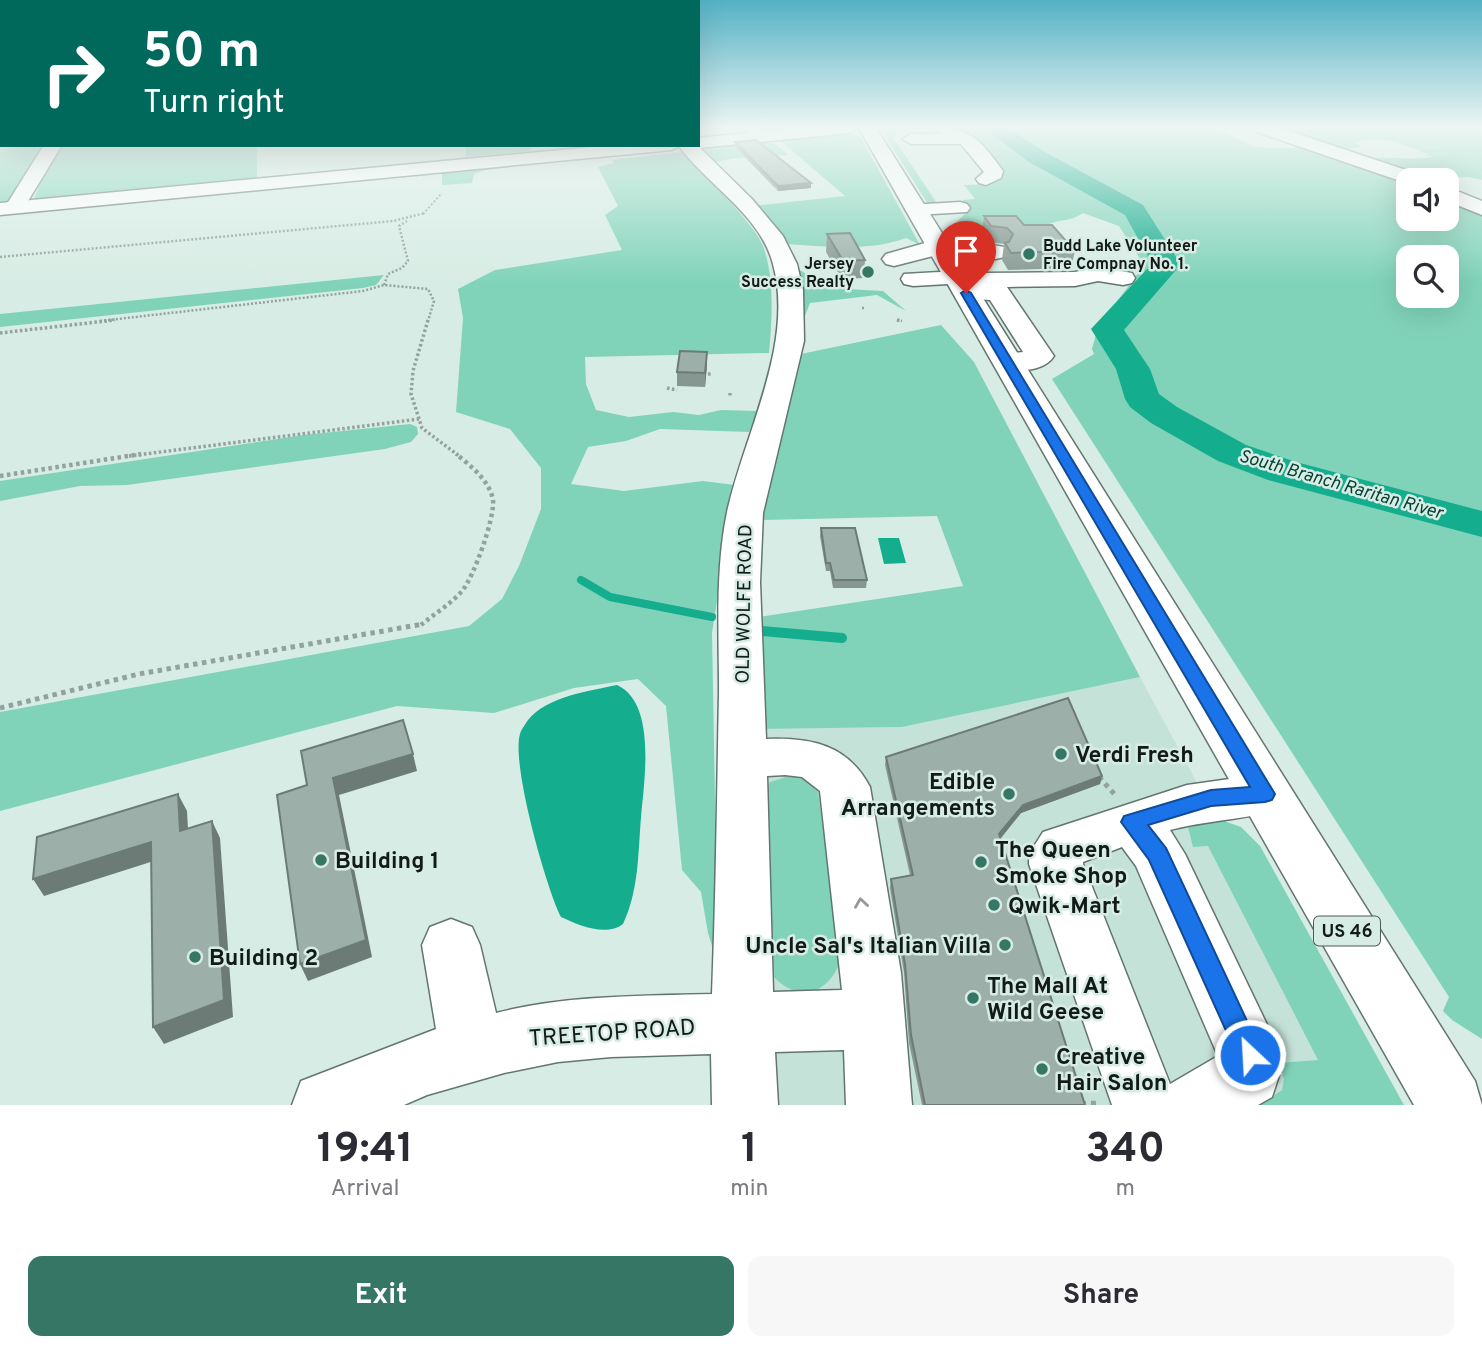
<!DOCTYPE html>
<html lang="en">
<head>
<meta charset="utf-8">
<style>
	:root { --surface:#fff; --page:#f7f7f7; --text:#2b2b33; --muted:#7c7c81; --accent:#367664 }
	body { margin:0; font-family:Overpass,sans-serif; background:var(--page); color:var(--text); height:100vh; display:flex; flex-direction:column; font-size:26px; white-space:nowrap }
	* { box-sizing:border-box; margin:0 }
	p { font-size:23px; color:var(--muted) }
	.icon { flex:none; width:38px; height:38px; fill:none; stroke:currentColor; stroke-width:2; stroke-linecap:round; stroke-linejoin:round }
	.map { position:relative; height:1105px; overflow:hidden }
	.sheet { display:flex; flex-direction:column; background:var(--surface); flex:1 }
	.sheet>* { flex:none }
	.top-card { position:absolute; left:0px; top:0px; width:700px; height:147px; box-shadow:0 7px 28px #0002; background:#00695c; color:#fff; overflow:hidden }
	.controls { position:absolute; left:1396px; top:168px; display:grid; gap:14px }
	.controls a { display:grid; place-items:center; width:63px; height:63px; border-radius:14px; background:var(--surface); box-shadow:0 7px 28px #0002; font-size:35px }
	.pin { position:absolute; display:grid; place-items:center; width:60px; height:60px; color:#fff; margin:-72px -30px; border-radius:50% 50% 50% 0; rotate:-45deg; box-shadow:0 0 7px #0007 }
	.pin .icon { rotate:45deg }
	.me { position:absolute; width:77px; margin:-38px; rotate:335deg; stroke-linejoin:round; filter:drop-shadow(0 0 5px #0008) }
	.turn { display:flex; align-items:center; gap:24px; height:147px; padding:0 28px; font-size:32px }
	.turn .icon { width:91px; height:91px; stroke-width:2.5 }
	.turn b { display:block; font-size:49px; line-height:60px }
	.eta { display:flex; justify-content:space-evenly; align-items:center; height:119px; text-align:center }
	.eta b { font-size:42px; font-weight:700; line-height:49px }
	.cta { display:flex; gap:14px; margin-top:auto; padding:14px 28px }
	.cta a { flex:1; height:80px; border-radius:14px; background:var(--accent); color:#fff; font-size:28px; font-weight:700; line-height:80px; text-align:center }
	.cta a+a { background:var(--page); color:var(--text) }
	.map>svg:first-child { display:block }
</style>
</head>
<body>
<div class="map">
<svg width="1482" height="1105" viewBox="0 0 1482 1105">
	<rect width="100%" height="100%" fill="#d7ece4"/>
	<path fill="#c5e2d8" d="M1140,677L1354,1074L1302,1105H777L759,729L902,727Z"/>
	<path fill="#80d3b9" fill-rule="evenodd" d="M0,128L2,145H257V181L46,201L34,199L39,186L0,204Z
		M885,128H921L899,131L893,137L936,202L949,203L928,204L882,131Z
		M952,128H1215L1255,147L1295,148L1290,139L1374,165L1411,180H1409V219H1447V196L1482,212V1039L1452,1020L1443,1011L1449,997L1052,379L1094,354L1092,349L1098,327L1144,265L1119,226L1083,213C1069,223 1057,218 1044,227L979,231L950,228L968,211L963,200L975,199L964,185L990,184L1001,175L970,137ZM1409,257H1447V296H1409Z
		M1272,128H1482V180L1469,177L1424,179L1368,159C1391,155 1410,161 1433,157C1407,145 1383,134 1355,142L1360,147L1340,150Z
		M850,132L860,136L920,245L906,238C868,252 826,246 786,244L753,206L845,196L781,141L750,142L773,143L789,155L735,158L711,163L698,148L699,146Z
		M466,145H530L531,151L465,157Z
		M684,152C701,172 756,225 763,246C775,279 772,319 769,353L585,357L586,384L596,410L629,417L673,412L699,415L721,410L759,411L749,432L660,429L626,441L588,447L571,484L624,491L703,481L735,485L712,633L718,965L708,933L701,892L682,870L666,706L638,679L574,688L494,713L397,706L0,811V712L469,626L502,599L519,566L541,509V468L510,429L456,412L463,318L458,289L495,270L622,250L605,215L618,206L598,167L614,163L613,160Z
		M549,162L487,170L474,174L472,183L442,185V172Z
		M793,266L808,275L819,277L829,288L883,291L906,311L877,295L810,303L803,321Z
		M384,275L376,285L363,288L0,327V314Z
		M941,325L974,362L1140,677L902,727L759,729L758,617L963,586L937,516L757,520L791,356Z
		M410,424L417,427L418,434L411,442L385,449L127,485L80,486L0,501V481L304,435Z
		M789,776L807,780L818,792L841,960C828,995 798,1004 772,975L762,797L770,782Z
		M1221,820L1241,827L1260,846L1404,1105H1260L1282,1090L1284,1079L1279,1063L1318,1060L1208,846L1193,847L1188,827Z"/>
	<path fill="#14ad8d" d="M878,538H899L906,563L884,564Z
		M617,685C657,703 644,782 641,817C638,854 639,890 623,924C606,937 578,925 561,917C546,887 511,764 520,734C521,730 526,723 528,720C548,696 589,691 617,685Z"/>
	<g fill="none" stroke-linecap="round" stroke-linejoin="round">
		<path stroke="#14ad8d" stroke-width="8" d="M581,580L610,597L712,617"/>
		<path stroke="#14ad8d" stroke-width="10" d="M761,631L842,638"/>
		<path fill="#14ad8d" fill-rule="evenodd" d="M984,128H1008L1045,152L1143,205L1178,260L1176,270L1124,330L1150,369L1159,394L1177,407L1246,445L1296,462L1482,511V537L1268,480L1218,461L1151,423L1130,407L1125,399L1116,369L1091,329L1148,268L1150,260L1125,215L1029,162Z"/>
		<defs>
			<path id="minor" d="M746,128H763L770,136L767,140H755Z
				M935,128C972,128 981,141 1003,171L1001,178L986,185L979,183L976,179L984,172L961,144H911L902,139L911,134H942Z
				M1255,128H1280L1424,176L1427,180H1409V184L1257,132Z
				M44,145H62L22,211H8L5,207Z
				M678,145H697L752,199L783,236L797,264L803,290L804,341L763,513L760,582L766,739C811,737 848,745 870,787L901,973L912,1105H846L844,1050L775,1052L778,1105H712L711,1054L611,1057L558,1062L504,1073L427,1095L404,1105H292L301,1081L436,1029L422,945L430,927L451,919L472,927L480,945L496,1013C566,995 640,996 712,994C716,893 717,793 719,692C719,633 715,570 727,512C744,434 795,344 773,264C760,214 707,185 678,145ZM785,775L802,777L820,791L842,990L773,992L767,776Z
				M1447,187L1482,201V215L1447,201Z
				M960,202L967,204L970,208L967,212L916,215L909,213L905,209L909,205Z
				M940,242C960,247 983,242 1004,247L1008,252L1004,257L996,259L942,260L933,256L894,266L886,264L882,259L886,254L925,243Z
				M1098,267L1132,273L1135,278L1132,283L1123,285L1098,281L1075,286L1007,287L1054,356C1043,373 1015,372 997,367L993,361L997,355L1023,352L990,300L957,298L953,293L957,288L975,285L972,280L975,275L984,273L1075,272Z
				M957,271L966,273L969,278L966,283L913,286L904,284L901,279L904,274Z
				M1265,774L1283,780L1290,794L1283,808C1247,820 1207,820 1170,830L1185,854L1284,1060L1272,1097L1258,1105H1112L1029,864V854L1043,832L1187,785ZM1122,847L1136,866L1218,1056L1170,1084L1083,864V862Z"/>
			<path id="major" d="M796,128H858L850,133L698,148L691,145H698V138Z
				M859,128H876L1475,1081L1482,1105H1414Z
				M613,145H681L672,150L0,215V203Z"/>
		</defs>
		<use href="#minor" stroke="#63756f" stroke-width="3"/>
		<use href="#major" stroke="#63756f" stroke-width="3"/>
		<path stroke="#92a29c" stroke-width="2" stroke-dasharray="2 2" stroke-linecap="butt" d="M423,214L442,193"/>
		<path stroke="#92a29c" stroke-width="2.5" stroke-dasharray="2 2" stroke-linecap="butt" d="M0,257L393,221L425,213
			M384,285L388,274L402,268L408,261L399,226L407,221
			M862,308H865
			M897,320L902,321
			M100,321L363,291L384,285L428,289L434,301L428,321"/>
		<path stroke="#92a29c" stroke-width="3.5" stroke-dasharray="2.5 2.5" stroke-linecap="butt" d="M428,320L413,371L411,394L422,428L459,456
			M897,320L902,321
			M0,333L115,320
			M708,374H711
			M667,388L677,390
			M730,393V396
			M129,456L419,419"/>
		<path stroke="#92a29c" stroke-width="4.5" stroke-dasharray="3.5 3.5" stroke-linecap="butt" d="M0,476L141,454
			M421,625C434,614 451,604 462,591C474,577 495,517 493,500C490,481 470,465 456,454"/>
		<path stroke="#92a29c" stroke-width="5" stroke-dasharray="4.5 4.5" stroke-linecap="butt" d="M0,708L139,674L423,624
			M1099,777L1117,797"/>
		<path stroke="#92a29c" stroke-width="7" stroke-dasharray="5 5" stroke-linecap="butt" d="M1071,1105L1101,1104"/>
		<use href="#minor" fill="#fff" fill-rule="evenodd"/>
		<use href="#major" fill="#fff" fill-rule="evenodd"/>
	</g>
	<path fill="#869791" d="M735,142L811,188L778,191L735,147Z
		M984,216L1075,251L1071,268L1008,270L1002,260L1004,244L989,242L982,232Z
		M827,234L865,260L864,278L842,279L826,252Z
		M707,365L705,387L677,386V372Z
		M821,528L867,580L866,588H833L830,571H826L820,536Z
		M886,757L1102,776L1100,784L1021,813L1000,838L1085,1105H922L909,1043L904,973L890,888L891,879L910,875L885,765Z"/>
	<path fill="#6d7b76" d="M811,183V188L778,191V186Z
		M707,352V365L705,387V373Z
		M413,754L417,771L339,795L372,957L308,981L300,964L333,778Z
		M1102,776L1100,784L1021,813L997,843L999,834L1023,805Z
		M178,794L187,811L189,848L180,831Z
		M212,821L220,838L233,1017L164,1044L153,1027Z
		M151,842L160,859L44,896L33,879Z"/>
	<path fill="#9cb0a9" stroke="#6d7b76" stroke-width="2" d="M756,140L811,183L778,186L735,142Z
		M984,216H1016L1024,225H1052L1075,251L1011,253L1005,243L1009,242L1013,234L1007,228L991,226Z
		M850,233L865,260L843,261L827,234Z
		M680,351L707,352L705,373L677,372Z
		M821,528H855L867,580H834L830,563H826Z
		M1068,698L1102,776L1023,805L999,834L1085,1105H925L911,1035L905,964L891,879L913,875L886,757Z
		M403,720L413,754L333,778L366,940L300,964L277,795L307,785L301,751Z
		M178,794L180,831L212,821L224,1000L153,1027L151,842L33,879L37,837Z"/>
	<defs><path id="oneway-chevron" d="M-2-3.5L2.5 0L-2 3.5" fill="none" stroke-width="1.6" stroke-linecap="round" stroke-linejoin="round" transform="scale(1.75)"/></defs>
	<use stroke="#959897" href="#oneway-chevron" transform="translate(861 903) rotate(-98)"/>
	<linearGradient id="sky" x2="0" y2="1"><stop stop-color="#53b1c4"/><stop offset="0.45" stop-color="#edf6f3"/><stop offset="1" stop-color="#edf6f3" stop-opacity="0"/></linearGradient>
	<rect width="1482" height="283" fill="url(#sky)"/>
	<path fill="#1a73e8" stroke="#114b97" stroke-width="2" d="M966,290L971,293L1275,794L1272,800L1265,802L1211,806L1148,825L1166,848L1263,1055L1260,1064L1250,1068L1241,1064L1149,860L1121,822L1124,816L1211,790L1250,787L961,293Z"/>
	<g fill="#367664" stroke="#d7ece4" stroke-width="2.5">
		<circle cx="1029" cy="254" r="7"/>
		<circle cx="868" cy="272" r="7"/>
		<circle cx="1061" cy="754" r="7"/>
		<circle cx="1009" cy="794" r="7"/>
		<circle cx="321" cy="860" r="7"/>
		<circle cx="981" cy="862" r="7"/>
		<circle cx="994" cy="905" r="7"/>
		<circle cx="1005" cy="945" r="7"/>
		<circle cx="195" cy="957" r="7"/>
		<circle cx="973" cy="998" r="7"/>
		<circle cx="1042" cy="1069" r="7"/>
	</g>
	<g text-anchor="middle" stroke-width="5" stroke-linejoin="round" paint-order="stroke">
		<g font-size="16" font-weight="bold" fill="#131b18" stroke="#d7ece4" text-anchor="start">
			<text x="1043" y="251">Budd Lake Volunteer<tspan x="1043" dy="18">Fire Compnay No. 1.</tspan></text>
			<text x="854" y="269" text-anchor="end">Jersey<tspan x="854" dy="18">Success Realty</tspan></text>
		</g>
		<g font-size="18" font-style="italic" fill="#054234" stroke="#d7ece4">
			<text transform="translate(1341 484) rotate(16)" y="6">South Branch Raritan River</text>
		</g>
		<rect fill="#d7ece4" stroke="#4e5a55" stroke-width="2" x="1314" y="916.5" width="66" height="29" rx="5"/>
		<g font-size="18" font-weight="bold" fill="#131b18">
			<text x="1347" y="937">US 46</text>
		</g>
		<g font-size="19" fill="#131b18" stroke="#d7ece4">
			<text transform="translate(743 604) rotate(-89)" y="7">OLD WOLFE ROAD</text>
		</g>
		<g font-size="23" font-weight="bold" fill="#131b18" stroke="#d7ece4" text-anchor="start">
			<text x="1075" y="762">Verdi Fresh</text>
			<text x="995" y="789" text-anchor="end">Edible<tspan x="995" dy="26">Arrangements</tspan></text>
			<text x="995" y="857">The Queen<tspan x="995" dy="26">Smoke Shop</tspan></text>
			<text x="335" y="868">Building 1</text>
			<text x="1008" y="913">Qwik-Mart</text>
			<text x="991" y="953" text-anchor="end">Uncle Sal's Italian Villa</text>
			<text x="209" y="965">Building 2</text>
			<text x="987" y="993">The Mall At<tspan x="987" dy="26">Wild Geese</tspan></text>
			<text x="1056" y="1064">Creative<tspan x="1056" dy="26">Hair Salon</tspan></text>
		</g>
		<g font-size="23" fill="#131b18" stroke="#d7ece4">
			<text transform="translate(612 1032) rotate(-4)" y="8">TREETOP ROAD</text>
		</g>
	</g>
</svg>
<div class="controls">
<a><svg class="icon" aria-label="sound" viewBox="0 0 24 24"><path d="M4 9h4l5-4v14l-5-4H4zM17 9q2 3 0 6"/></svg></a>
<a><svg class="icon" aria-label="search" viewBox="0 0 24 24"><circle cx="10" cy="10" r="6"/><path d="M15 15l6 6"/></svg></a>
</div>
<div class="pin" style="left:966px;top:293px;background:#d93025"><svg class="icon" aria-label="arrive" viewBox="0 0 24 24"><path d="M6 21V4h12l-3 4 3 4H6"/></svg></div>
<svg class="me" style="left:1250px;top:1055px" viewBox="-20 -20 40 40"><circle r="17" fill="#1a73e8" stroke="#fff" stroke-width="3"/><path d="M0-11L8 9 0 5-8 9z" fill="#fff"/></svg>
<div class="top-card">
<div class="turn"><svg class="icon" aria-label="right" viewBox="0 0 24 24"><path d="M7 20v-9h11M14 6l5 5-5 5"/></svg><div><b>50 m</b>Turn right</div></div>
</div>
</div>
<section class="sheet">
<div class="eta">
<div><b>19:41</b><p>Arrival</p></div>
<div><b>1</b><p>min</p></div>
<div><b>340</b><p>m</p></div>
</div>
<div class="cta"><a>Exit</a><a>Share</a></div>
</section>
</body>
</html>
